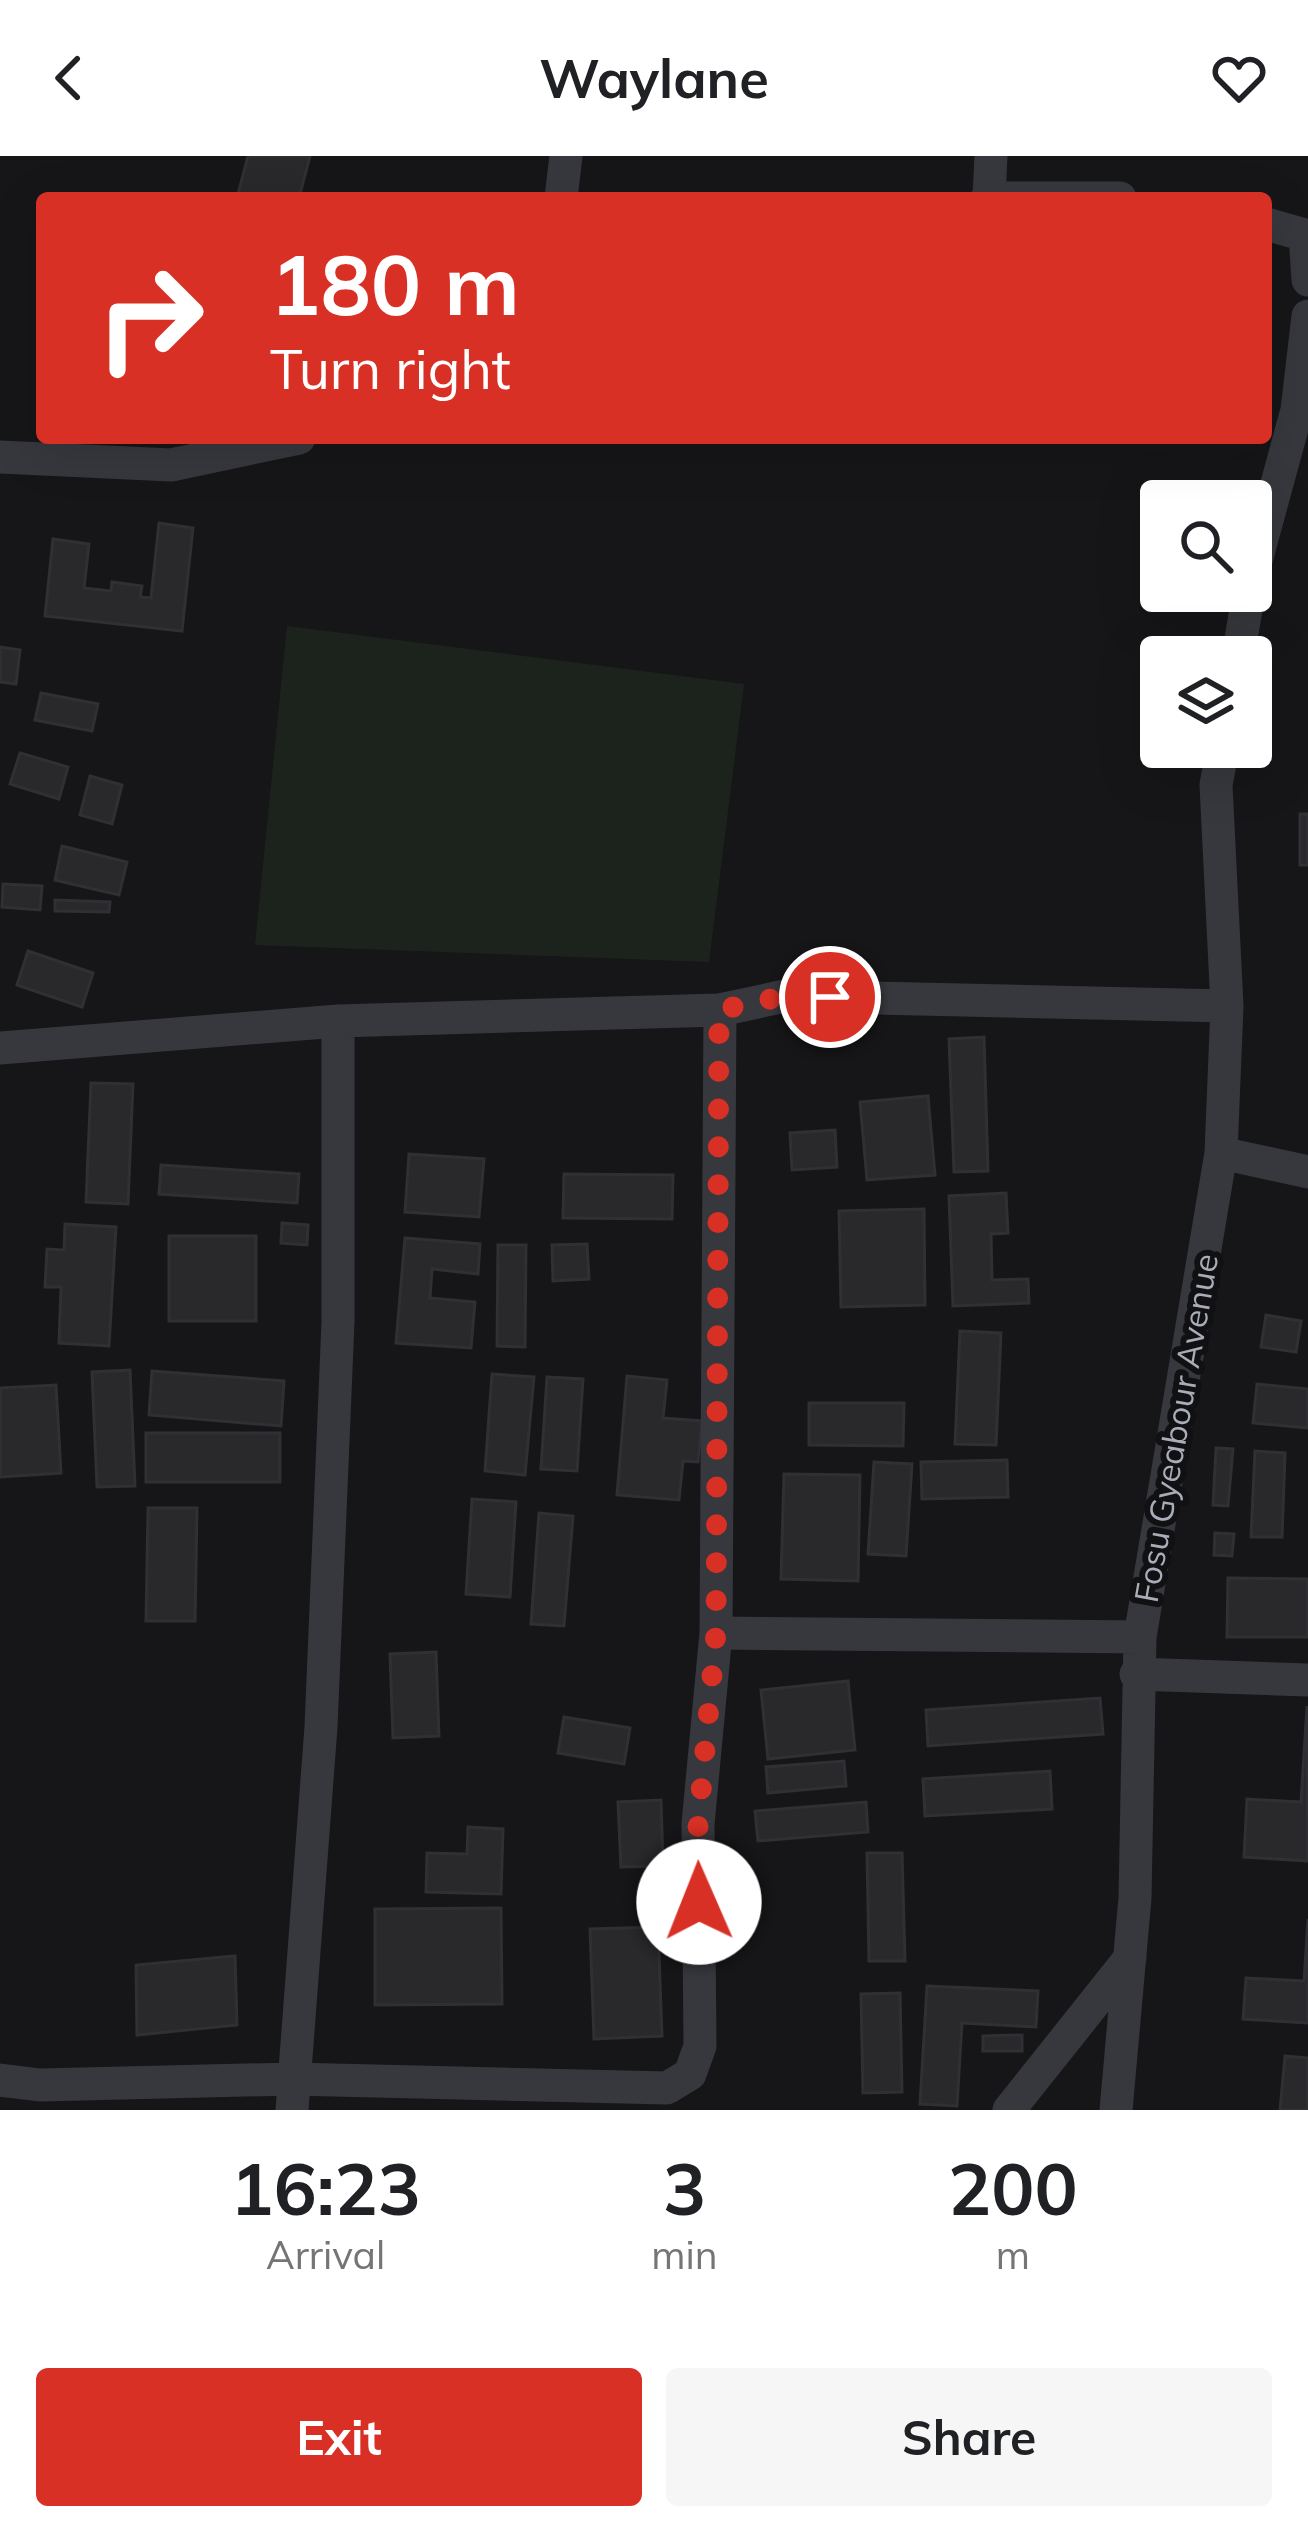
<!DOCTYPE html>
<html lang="en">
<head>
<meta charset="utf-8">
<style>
	:root { --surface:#fff; --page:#f6f6f6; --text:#202124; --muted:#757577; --accent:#d93025 }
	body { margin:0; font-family:Mulish,sans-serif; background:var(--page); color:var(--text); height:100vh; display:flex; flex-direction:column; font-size:45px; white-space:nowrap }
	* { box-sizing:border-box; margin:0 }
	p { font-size:39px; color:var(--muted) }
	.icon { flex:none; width:66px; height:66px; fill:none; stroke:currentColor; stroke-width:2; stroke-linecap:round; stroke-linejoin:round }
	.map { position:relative; height:1954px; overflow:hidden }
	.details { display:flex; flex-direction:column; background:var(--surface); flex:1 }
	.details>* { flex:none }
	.top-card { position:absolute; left:36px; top:36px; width:1236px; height:252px; border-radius:12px; box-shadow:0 12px 48px #0002; background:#d93025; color:#fff; overflow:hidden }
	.tools { position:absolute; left:1140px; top:324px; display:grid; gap:24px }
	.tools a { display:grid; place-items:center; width:132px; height:132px; border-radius:12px; background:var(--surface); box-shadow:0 12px 48px #0002; font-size:60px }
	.pin { position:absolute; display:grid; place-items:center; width:102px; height:102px; color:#fff; margin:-51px; border:6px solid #fff; border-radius:50%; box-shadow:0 3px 12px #0007 }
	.me { position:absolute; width:132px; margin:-66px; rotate:359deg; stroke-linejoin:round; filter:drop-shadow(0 0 9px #0008) }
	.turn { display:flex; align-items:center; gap:42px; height:252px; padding:0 36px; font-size:54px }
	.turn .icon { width:156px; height:156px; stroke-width:2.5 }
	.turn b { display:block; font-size:84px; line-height:102px }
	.eta { display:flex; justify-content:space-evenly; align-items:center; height:204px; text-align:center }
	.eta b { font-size:72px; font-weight:700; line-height:84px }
	.cta { display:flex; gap:24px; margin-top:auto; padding:24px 36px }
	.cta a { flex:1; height:138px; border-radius:12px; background:var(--accent); color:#fff; font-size:48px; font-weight:700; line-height:138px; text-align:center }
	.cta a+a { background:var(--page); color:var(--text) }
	header { display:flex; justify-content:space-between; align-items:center; height:156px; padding:0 36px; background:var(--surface); font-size:54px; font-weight:700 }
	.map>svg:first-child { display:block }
</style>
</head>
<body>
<header><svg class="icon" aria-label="back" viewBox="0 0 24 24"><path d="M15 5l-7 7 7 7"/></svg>Waylane<svg class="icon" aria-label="heart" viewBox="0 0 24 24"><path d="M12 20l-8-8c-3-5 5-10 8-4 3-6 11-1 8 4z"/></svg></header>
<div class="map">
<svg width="1308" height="1954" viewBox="0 0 1308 1954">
	<rect width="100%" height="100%" fill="#161618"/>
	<path fill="#1c231d" d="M287,470L744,528L709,806L255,789Z"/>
	<path fill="#29292c" stroke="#303034" stroke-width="3" d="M248,0H310L299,42H237Z
		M159,367L193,372L182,475L45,460L53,383L89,388L84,432L111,435L112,426L142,430L140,441L151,442Z
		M0,491L20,494L16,528L0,526Z
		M41,537L98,548L92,575L35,564Z
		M20,597L68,611L59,643L10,628Z
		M90,620L122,629L112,668L80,659Z
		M1300,658H1308V709H1300Z
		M62,690L127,706L119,739L55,724Z
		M3,728L42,730L40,754L2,751Z
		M55,744L110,746L109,756L55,755Z
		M28,795L93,817L82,851L17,829Z
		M984,881L988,1015L954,1016L949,883Z
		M91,927L133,928L128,1048L86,1046Z
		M928,940L935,1019L867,1024L860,946Z
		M835,974L837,1011L792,1014L790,977Z
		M409,998L484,1003L479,1061L405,1056Z
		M161,1009L299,1018L297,1047L159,1038Z
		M564,1018L673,1019L672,1063L563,1062Z
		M1006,1037L1008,1077L991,1078L992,1124L1028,1123L1029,1147L953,1150L949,1040Z
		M924,1053L925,1149L841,1151L839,1055Z
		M282,1067L308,1069L307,1089L281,1087Z
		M65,1068L116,1071L109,1190L59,1187L61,1131H45L47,1093L64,1094Z
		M169,1080H256V1165H169Z
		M405,1082L480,1088L478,1118L432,1113L430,1142L475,1146L471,1192L396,1187Z
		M587,1088L589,1123L553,1125L552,1089Z
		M498,1089H526L525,1191L497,1190Z
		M1266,1159L1301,1165L1296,1196L1261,1191Z
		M960,1175L1001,1177L996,1289L955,1288Z
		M130,1214L135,1330L97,1331L92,1216Z
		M152,1215L284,1225L281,1270L149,1259Z
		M492,1218L534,1221L525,1319L485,1315Z
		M627,1220L667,1224L663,1262L702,1265L698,1306L683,1305L679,1344L617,1339Z
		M547,1221L583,1223L577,1315L541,1313Z
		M1257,1228L1308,1233V1272L1253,1267Z
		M56,1229L61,1317L0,1321V1232Z
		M809,1247H904L903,1290L809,1289Z
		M146,1277H280V1326H146Z
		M1216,1292L1233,1293L1228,1350L1213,1349Z
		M1255,1295L1285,1297L1282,1381H1251Z
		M1007,1304L1008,1341L922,1343L921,1306Z
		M874,1306L912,1308L906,1400L868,1398Z
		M784,1318L860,1319L858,1425L781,1423Z
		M472,1343L516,1346L510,1441L466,1438Z
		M148,1352H197L195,1465H146Z
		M539,1357L573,1360L564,1470L531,1468Z
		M1215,1377L1234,1378L1232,1400L1214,1399Z
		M1228,1422L1308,1423V1481H1227Z
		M436,1496L439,1580L393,1582L390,1498Z
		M848,1525L855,1594L768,1603L761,1534Z
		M1100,1542L1103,1578L928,1590L926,1554Z
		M1307,1550L1308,1705L1244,1701L1247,1643L1301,1646Z
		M564,1561L630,1572L624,1608L558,1597Z
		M844,1605L846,1630L768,1637L766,1611Z
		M1050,1615L1052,1653L925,1660L923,1623Z
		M661,1644L663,1710L621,1711L618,1646Z
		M866,1646L868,1676L758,1685L755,1655Z
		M468,1671L503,1673L501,1738L426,1736L427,1697L467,1698Z
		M867,1697H902L905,1805H869Z
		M501,1752L502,1848L375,1849V1753Z
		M1308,1763V1867L1243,1863L1246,1822L1304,1825Z
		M658,1771L662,1880L594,1883L590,1773Z
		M235,1800L237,1869L137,1879L136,1809Z
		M927,1830L1038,1835L1036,1871L962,1867L957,1950L920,1948Z
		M900,1837L902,1936L863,1937L861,1838Z
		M1022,1879V1895H983V1880Z
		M1285,1900L1308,1902V1954H1280Z"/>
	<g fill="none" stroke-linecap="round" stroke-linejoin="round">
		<path stroke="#37383d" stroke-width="33" d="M989,41L991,0
			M561,42L566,0
			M987,42H1120
			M1266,68L1305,79L1308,124
			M0,301L171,309L299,282
			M1251,423L1297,254L1308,160
			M1238,501L1249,435
			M720,854L785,840L1227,850
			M0,892L338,865V1166L321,1571L292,1954
			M1221,997L1308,1016
			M716,1477L1140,1481
			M1136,1518L1308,1524
			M0,1924L40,1929L292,1923L667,1932L690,1918L700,1890L698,1668L716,1477L720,854L338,865
			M1009,1954L1130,1802
			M1116,1954L1135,1742L1140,1481L1221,997L1227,850L1216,629L1223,591"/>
	</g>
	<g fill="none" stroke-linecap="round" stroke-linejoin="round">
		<path stroke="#d93025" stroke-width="21" stroke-dasharray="0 37.8" d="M699,1746L698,1668L716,1477L719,854L785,840L830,841"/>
	</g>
	<g text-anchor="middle" stroke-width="12" stroke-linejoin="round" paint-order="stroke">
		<g font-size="33" fill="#a8adb8" stroke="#111113">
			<text transform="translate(1176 1272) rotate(-80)" y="12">Fosu Gyeabour Avenue</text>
		</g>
	</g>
</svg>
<div class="tools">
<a><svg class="icon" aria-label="search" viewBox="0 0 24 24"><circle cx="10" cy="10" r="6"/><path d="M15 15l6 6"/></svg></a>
<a><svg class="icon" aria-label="layers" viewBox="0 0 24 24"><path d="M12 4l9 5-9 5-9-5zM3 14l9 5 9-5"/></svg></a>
</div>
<div class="pin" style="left:830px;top:841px;background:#d93025"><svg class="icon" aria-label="arrive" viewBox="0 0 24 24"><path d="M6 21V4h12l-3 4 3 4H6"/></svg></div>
<svg class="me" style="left:699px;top:1746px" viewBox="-20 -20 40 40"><circle r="19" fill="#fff"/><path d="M0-13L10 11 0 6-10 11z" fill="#d93025"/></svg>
<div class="top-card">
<div class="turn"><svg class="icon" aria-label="right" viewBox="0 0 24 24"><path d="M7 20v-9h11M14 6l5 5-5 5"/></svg><div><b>180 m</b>Turn right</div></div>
</div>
</div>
<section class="details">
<div class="eta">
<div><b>16:23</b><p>Arrival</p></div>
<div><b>3</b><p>min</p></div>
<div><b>200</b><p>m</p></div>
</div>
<div class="cta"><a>Exit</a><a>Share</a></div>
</section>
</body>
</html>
